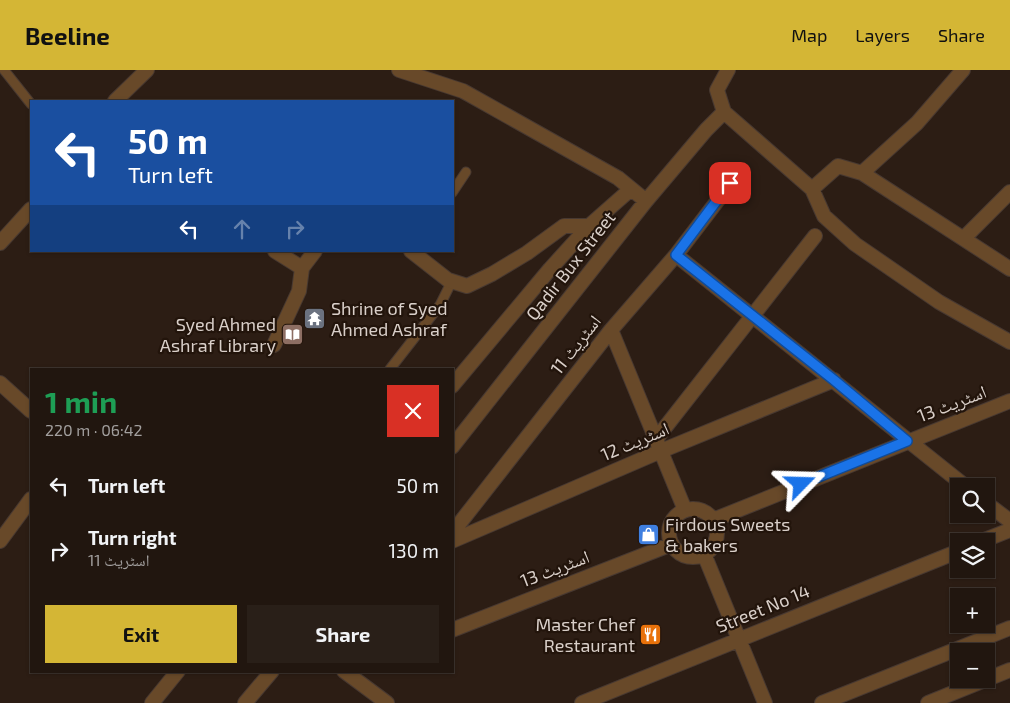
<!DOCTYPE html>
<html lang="en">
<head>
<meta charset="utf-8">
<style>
	:root { --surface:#21160f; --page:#291f18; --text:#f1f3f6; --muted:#a29f9e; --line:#3e352f; --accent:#d4b635 }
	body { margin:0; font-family:"Exo 2","Noto Naskh Arabic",sans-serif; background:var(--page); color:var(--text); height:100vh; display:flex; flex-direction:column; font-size:19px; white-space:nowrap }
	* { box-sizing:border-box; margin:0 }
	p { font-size:16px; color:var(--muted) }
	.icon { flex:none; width:28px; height:28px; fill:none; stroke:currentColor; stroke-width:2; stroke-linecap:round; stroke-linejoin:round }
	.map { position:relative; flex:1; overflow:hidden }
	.side { position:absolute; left:30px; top:298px; width:424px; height:305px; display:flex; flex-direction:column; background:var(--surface); border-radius:0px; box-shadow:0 1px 4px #0004,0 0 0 1px var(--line) }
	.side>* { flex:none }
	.guide { position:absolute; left:30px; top:30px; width:424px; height:152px; border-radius:0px; box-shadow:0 1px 4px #0004,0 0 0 1px var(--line); background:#1a4fa0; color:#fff; overflow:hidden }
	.tools { position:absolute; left:950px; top:408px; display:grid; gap:10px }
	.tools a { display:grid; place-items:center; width:45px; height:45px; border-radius:0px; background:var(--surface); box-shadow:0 1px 4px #0004,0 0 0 1px var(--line); font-size:25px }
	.pin { position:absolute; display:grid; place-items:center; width:42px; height:42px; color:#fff; margin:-21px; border-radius:10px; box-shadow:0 2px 8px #0006 }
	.me { position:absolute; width:55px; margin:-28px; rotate:68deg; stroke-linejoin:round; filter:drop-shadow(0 0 4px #0008) }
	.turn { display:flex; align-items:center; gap:18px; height:105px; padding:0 15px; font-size:22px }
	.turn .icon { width:65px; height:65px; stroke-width:2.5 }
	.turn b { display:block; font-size:35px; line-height:42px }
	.lanes { display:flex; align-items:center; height:48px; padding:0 15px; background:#0003; justify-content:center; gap:25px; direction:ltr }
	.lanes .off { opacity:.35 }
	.round { display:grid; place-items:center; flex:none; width:52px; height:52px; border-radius:0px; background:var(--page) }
	.overview { display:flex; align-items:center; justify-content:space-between; height:85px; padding:0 15px }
	h1 { font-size:30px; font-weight:700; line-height:38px; color:#1e9e55 }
	.button { display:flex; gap:10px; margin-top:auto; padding:10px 15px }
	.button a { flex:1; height:58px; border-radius:0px; background:var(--accent); color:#111; font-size:20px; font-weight:700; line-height:58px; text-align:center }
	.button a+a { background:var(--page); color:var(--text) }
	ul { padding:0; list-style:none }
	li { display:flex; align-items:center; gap:15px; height:65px; padding:0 15px }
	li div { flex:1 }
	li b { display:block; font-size:19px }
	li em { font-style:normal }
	header { display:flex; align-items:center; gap:30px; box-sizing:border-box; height:70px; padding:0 25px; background:var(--accent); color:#111 }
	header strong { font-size:24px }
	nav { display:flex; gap:28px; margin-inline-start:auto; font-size:18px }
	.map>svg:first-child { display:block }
</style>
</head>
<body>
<header>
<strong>Beeline</strong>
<nav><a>Map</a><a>Layers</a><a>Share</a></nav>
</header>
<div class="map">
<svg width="1010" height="633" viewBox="0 0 1010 633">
	<rect width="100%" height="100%" fill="#2c1d14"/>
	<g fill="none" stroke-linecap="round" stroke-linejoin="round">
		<defs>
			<path id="service" d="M4,0L31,34
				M452,123L466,102
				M390,299L440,235L452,211"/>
			<path id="minor" d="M399,0L463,21L618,108L646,131
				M728,0L717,20L724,42L812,119L838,96L862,103L1010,199
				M862,103L917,53L963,0
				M812,119L824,146L855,174L939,232L1010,272
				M964,168L1010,122
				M275,181L302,198L315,181
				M411,181L448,210L467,216L492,204L527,183L564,156H589L631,119
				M676,185L965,416
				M611,260L685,440
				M274,275L299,221L302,198
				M0,313L31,341
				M452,316L550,199L589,156
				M656,369L815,166
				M452,377L646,131L706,60L724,42
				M986,433L1010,451
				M669 463a24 24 0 1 1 48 0a24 24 0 1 1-48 0Z
				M713,450L1010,331
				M452,463L611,260L676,185L731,113
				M0,471L31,429
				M452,471L661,381L834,310
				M982,471L1010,460
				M704,484L765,633
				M452,560L672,474
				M344,601L387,633
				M152,633L178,601
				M245,633L272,601
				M582,633L959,481
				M822,633L1010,558
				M928,633L1010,600"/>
			<path id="tertiary" d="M115,31L147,0
				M0,173L31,139"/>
		</defs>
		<use href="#service" stroke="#483931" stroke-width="11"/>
		<use href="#minor" stroke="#483931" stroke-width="16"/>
		<use href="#tertiary" stroke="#483931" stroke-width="16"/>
		<use href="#service" stroke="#684929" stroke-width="9"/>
		<use href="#minor" stroke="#684929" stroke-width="14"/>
		<use href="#tertiary" stroke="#684929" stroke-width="14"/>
	</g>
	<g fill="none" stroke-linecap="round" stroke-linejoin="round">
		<defs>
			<path id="route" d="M730,113L676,185L834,310L907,371L801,414"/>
		</defs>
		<use href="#route" stroke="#114b97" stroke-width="12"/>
		<use href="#route" stroke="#1a73e8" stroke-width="9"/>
	</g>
	<defs>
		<symbol id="temple-square" viewBox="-11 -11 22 22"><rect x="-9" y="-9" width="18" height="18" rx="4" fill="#6b7280" stroke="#22140b"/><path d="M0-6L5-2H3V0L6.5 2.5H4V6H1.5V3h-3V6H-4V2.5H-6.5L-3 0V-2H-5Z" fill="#fff"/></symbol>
		<symbol id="library-square" viewBox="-11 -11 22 22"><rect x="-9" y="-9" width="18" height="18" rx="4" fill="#8d6e63" stroke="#22140b"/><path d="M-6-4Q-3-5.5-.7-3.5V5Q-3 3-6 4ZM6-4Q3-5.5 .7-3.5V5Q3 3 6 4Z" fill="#fff"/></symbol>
		<symbol id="shop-square" viewBox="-11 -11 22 22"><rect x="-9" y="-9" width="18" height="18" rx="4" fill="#3f7fe0" stroke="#22140b"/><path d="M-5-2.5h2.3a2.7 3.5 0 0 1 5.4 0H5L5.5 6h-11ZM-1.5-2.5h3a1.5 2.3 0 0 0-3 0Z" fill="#fff"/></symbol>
		<symbol id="restaurant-square" viewBox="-11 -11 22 22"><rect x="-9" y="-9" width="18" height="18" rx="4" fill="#e8710a" stroke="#22140b"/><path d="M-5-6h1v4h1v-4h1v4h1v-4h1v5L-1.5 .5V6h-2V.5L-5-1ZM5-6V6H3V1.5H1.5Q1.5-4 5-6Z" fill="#fff"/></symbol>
	</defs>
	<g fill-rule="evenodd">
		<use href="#temple-square" x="302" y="236" width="25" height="25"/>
		<use href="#library-square" x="280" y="252" width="25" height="25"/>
		<use href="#shop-square" x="636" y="452" width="25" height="25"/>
		<use href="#restaurant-square" x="638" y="552" width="25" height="25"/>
	</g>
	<g text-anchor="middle" stroke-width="4.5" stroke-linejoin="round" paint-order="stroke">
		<g font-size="18" fill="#d9cfc9" stroke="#22140b">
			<text transform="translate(571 196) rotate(-52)" y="6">Qadir Bux Street</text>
			<text transform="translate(576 275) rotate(-52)" y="6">اسٹریٹ 11</text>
			<text transform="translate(952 334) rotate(-21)" y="6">اسٹریٹ 13</text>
			<text transform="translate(635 372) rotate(-23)" y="6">اسٹریٹ 12</text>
			<text transform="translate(555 499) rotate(-21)" y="6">اسٹریٹ 13</text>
			<text transform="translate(763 539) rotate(-22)" y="6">Street No 14</text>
		</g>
		<g font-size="18" fill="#d9cfc9" stroke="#22140b" text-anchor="start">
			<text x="331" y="245">Shrine of Syed<tspan x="331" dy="21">Ahmed Ashraf</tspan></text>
			<text x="276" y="261" text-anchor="end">Syed Ahmed<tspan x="276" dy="21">Ashraf Library</tspan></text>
			<text x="665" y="461">Firdous Sweets<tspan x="665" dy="21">&amp; bakers</tspan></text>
			<text x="635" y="561" text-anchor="end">Master Chef<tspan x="635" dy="21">Restaurant</tspan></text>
		</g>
	</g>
</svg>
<div class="tools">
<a><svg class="icon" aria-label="search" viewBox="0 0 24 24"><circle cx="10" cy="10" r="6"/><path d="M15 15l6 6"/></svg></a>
<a><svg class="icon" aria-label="layers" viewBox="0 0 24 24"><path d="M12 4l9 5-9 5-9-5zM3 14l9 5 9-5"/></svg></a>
<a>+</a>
<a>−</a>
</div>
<div class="pin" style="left:730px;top:113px;background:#d93025"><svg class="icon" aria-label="arrive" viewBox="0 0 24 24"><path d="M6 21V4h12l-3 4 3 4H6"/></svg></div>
<svg class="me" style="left:801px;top:414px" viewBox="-20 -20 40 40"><path d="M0-17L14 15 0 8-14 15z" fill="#1a73e8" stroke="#fff" stroke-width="4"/></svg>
<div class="guide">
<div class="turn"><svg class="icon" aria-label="left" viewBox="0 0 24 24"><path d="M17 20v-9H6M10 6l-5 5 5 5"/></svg><div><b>50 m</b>Turn left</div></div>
<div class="lanes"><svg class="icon" aria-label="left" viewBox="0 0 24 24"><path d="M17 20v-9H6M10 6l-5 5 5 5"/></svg><svg class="icon off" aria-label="ahead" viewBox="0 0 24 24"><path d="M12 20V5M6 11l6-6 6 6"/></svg><svg class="icon off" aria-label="right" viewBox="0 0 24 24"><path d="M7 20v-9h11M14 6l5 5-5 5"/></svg></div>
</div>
<section class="side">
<div class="overview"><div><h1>1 min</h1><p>220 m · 06:42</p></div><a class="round" style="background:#d93025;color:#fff"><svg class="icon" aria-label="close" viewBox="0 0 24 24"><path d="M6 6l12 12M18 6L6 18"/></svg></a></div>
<ul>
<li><svg class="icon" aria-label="left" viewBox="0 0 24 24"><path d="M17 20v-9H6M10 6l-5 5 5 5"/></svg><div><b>Turn left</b></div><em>50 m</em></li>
<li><svg class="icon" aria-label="right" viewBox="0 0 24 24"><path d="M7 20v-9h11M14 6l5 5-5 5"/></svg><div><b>Turn right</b><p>اسٹریٹ 11</p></div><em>130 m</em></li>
</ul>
<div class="button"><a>Exit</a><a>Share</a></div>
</section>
</div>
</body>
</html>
